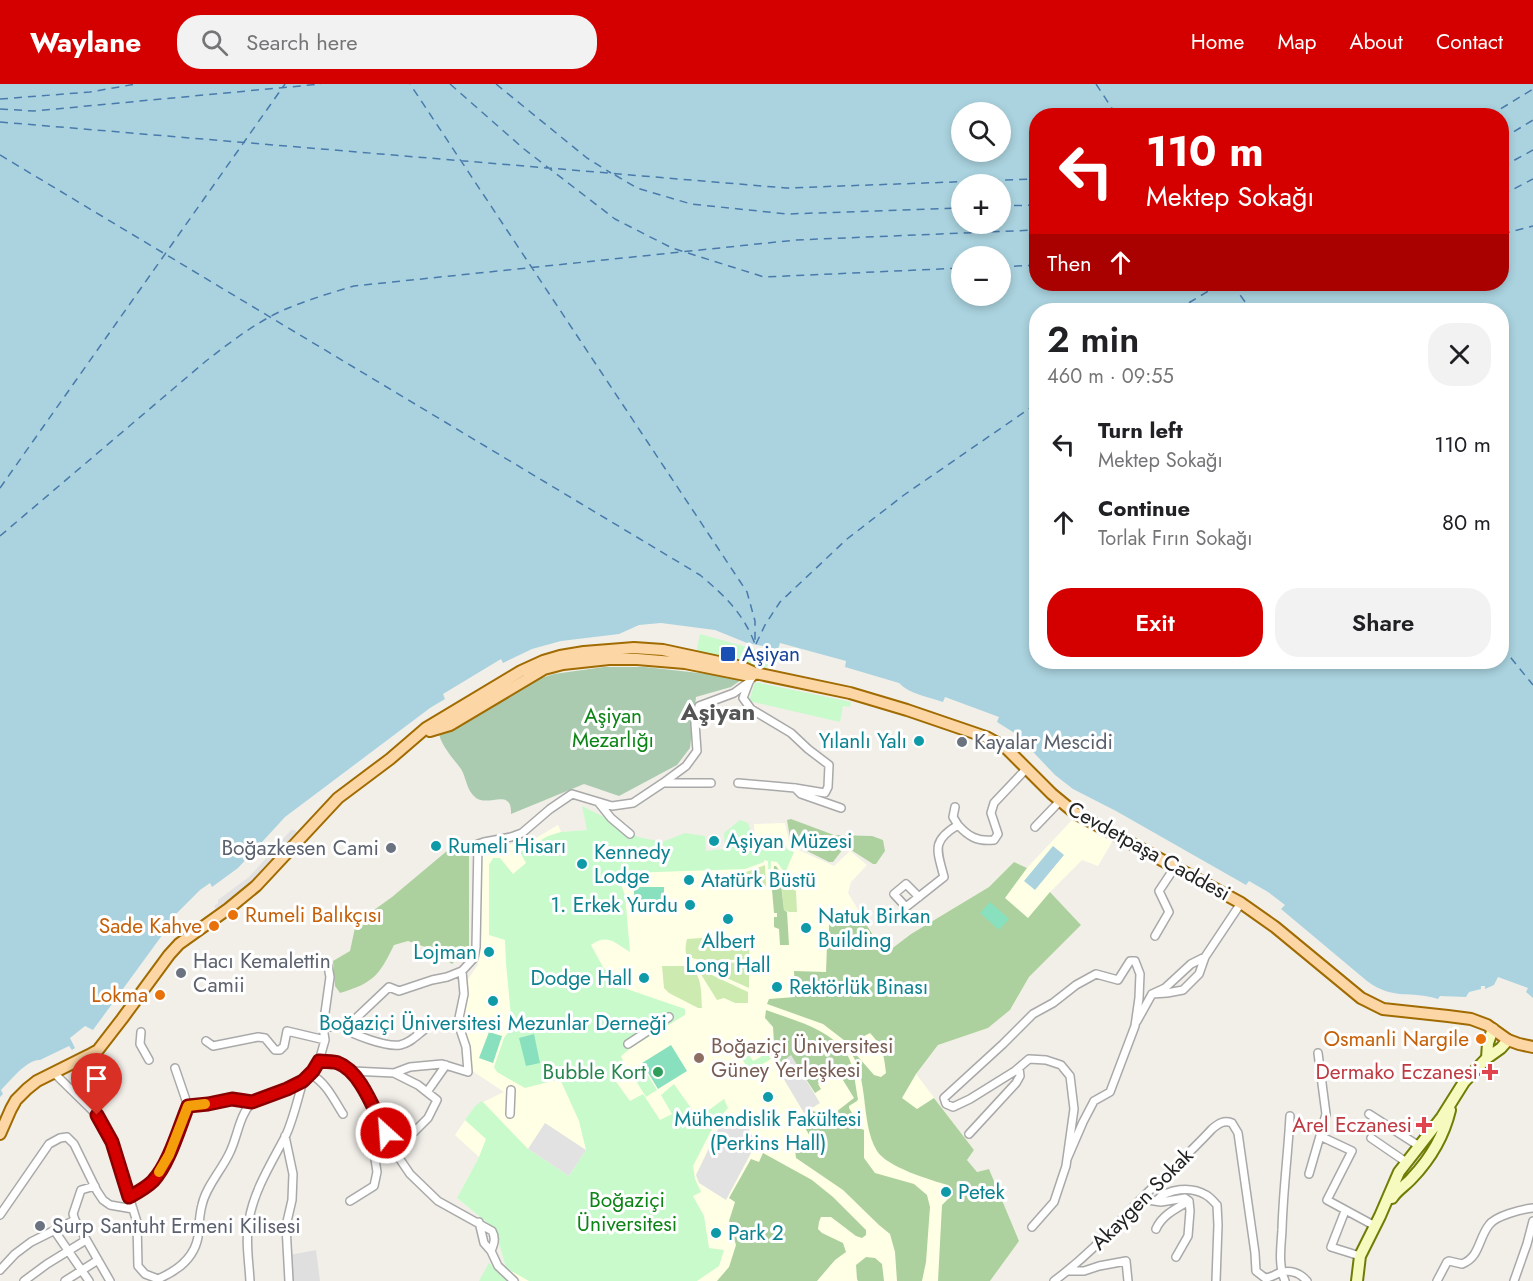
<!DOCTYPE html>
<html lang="en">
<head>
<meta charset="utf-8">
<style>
	:root { --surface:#fff; --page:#f2f2f2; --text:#202124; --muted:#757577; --accent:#d40000 }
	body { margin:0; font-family:Jost,sans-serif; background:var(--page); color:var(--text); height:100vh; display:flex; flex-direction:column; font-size:22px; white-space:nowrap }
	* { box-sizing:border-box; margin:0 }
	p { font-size:20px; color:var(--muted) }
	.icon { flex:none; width:33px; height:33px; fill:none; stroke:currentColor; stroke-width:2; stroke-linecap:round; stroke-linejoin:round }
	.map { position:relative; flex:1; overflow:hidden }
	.sheet { position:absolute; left:1029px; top:219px; width:480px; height:366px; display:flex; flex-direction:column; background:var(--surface); border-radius:24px; box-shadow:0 3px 9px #0003 }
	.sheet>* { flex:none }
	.banner { position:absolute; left:1029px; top:24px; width:480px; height:183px; border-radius:24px; box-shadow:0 3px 9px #0003; background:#d40000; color:#fff; overflow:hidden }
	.fabs { position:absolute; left:951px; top:18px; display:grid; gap:12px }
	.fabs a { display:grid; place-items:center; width:60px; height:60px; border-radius:50%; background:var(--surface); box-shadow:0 3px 9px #0003; font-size:30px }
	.pin { position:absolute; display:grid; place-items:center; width:51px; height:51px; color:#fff; margin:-62px -26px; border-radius:50% 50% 50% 0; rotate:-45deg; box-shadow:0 0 6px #0007 }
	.pin .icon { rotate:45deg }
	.me { position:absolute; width:66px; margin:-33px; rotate:334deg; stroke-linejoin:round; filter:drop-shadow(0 0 4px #0008) }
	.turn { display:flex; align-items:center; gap:21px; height:126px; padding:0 18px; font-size:27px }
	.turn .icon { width:78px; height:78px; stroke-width:2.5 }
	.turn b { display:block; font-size:42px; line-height:51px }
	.then { display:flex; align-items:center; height:57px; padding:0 18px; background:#0003; gap:12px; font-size:22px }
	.round { display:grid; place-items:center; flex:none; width:63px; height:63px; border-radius:24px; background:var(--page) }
	.head { display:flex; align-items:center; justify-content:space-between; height:102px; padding:0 18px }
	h1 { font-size:36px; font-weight:600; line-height:45px }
	.primary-button { display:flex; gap:12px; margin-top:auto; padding:12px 18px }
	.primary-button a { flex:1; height:69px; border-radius:24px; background:var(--accent); color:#fff; font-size:24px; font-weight:600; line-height:69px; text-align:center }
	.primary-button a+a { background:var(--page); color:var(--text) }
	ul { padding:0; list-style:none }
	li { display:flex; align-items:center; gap:18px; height:78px; padding:0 18px }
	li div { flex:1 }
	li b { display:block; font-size:22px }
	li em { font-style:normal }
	header { display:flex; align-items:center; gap:36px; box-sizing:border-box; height:84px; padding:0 30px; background:var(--accent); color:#fff }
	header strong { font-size:28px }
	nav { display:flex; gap:33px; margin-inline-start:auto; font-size:21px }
	.search { width:420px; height:54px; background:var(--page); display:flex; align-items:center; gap:15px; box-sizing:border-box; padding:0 21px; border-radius:24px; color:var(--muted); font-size:22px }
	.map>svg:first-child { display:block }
</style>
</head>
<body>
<header>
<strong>Waylane</strong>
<div class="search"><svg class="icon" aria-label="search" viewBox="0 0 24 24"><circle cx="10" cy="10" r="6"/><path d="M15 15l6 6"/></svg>Search here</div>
<nav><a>Home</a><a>Map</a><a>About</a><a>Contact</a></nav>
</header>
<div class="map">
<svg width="1533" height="1197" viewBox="0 0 1533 1197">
	<rect width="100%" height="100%" fill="#f2efe9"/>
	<path fill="#e0dfdf" d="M316,1166L320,1197H292L290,1171Z"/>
	<path fill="#ffffe5" d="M1072,736L1112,758L1098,782L1082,776L1050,808L1081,841L1029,893L1010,926L988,944L938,961L916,990L974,1066L967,1076L977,1088L989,1085L1019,1157L990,1197H521L506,1184L495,1145L457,1114L479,1073L455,1051L475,1022L504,1008L471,986L468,961L461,939L466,898L478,881L482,768L487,763L531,757L558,741L561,748L588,746L714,785H740L756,772L754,740L785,739L790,762L834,782L850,767L867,781L851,798L848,809L879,860L890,866L911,850L989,803L1014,778L1027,784Z"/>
	<path fill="#cdebb0" d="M765,781L766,802H751L736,790H741Z
		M783,792L790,796L793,805L796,807L797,828H789L784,826L781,797Z
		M715,853C717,871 738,872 740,853H747L750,859L749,875C737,875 690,881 686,869C685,865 686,859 687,855Z
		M749,878V904L698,881V880Z
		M662,882C669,882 676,882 683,882C703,884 701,908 702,924H698L669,909L664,904Z
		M697,884L748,908V919H735L724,914L717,916Z"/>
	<path fill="#add19e" d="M791,735L834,751L872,752L883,756L885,767L876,780H873L848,764L843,765L833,778H829L791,759L787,736Z
		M460,756L469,759V863L452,880L428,864L408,857L394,861C379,892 373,899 340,909L335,902L333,877L350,867L356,839L392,813Z
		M1014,778L1027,784L1005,814L1028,834L1050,808L1081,841L1029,893L1010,926L988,944L938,961L916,990L902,1014L917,1025L934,1014L974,1066L967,1076L977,1088L989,1085L1019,1157L990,1197H938L942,1121L953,1110L948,1101C930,1096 887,1083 877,1067C868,1053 866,1030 864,1013C862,998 860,982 851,969L853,967L874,991L881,993L886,989C884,971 883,963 870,949L849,960L823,940L767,920L769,915L795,913L794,887L826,888L827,861L829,860V837L862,834L879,860L890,866L911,850L989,803Z
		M774,782H776L783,792L781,800L784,826L787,828L789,861H780L779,845L774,843V833H777V829H774L772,806Z
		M766,926C793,936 824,943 844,966C854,978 855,1000 858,1015L857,1017L849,1022V1024L855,1034L861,1036V1039L836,1028L854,1014L838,988L818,1000L821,1005L815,1009L791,972L776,982L768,964L774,959L773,943L765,934Z
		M813,1027L841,1035L864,1046V1074L875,1089L914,1100L927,1111L930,1123L926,1178L922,1197H897L895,1168L890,1150L879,1141L843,1106L796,1074L795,1066L811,1054L800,1035Z
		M763,1069L812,1096L833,1113L866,1146V1151L862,1154L856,1152L831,1133H821L819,1138L818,1145L822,1149L843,1159L846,1168L835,1176L817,1197H717L729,1183L736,1161L729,1137L735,1118L729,1114L751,1075L759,1078Z
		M866,1173L875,1174L882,1180L884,1197H858L857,1195L856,1181Z"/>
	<path fill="#aacbaf" d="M604,583H645L744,594L731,603L696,613L690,664L677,681L619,712L584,700L511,730C512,703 489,723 476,714C466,706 467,695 461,685C453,674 442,663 439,650L529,598L554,590Z"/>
	<path fill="#c8facc" d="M700,550L772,570L765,587L752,581L696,570Z
		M755,598L851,618L850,623L843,622L840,638L749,617Z
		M582,722L616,739L638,753L662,758L685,749L705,752L706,767L725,765L724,749L740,736L748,739L756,761L785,760L787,765L794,768L785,789L777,778L771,777L770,802L769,801L768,777L764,776V778L745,785L628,789L619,796L625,811L630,868C615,859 607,849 591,861L603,883L621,903L685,925V931L632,963L621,972L627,987L614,995L630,1017L643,1010L660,1036L672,1030L661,1011L674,1000L698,1034L724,1015L728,1024L715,1039L693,1082L695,1095L701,1108L693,1112L704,1132L709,1164L724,1166L719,1182L697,1197H529L506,1184L495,1145L457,1114L479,1073L486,1055L465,1036L475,1022L482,1017L528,1065L569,1092L586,1066L579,1037L560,995L525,1004L497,988L494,983L504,954L512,943L506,879L505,856L489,851V781L493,774H500L513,790L526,779L520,768L548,752L561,748L587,746Z
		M762,962L771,975L750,987L742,975L749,971L753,977L761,973L757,965Z
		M642,982L657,1006L646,1013L631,989Z
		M489,1179L510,1197H479Z"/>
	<path fill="#88e0be" d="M634,803H664V821H634Z
		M990,818L1009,835L999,846L980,829Z
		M489,948L502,952L493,979L479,974Z
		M534,950L540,979L526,982L519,954Z
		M671,961L687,987L658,1005L642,979Z"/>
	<path fill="#e2e2e2" d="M291,746H295L297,749L261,789L248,802L216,825L214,822L218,819V816L249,793Z
		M791,971L820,1019L804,1029L776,982Z
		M728,1030L737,1032L748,1043L754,1056L751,1069L726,1116L699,1099L696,1091L724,1033Z
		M545,1039L586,1066L569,1092L528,1065Z"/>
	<path fill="#aad3df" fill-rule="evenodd" d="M0,0H1533V914L1526,908L1528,904L1498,893L1494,901L1485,905V902H1481V905L1469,908L1466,913L1440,912L1438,915C1410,906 1394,917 1367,897L1281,825L1285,821L1268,808L1249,797L1246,801L1116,727L1073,705L1055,691L1016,650L997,638L999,633L945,613L943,618C929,613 909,610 899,599L845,583L846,577L780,559L778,565L747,559L715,546L661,539L639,541L619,550L561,557L532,565L503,579L501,575L443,610L445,615L430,624L285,733L238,784L212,803L210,799L200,806L160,846L163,850L93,946L85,942L70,954L75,964L72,966L69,962L40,976C27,975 10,997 1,1006L3,1010L0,1013ZM962,28H1000V68H962ZM1036,32H1502V200H1036ZM1000,100V140H962V100ZM962,172H1000V212H962ZM1036,226H1502V578H1036Z
		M1053,762L1064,771L1035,806L1024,797Z"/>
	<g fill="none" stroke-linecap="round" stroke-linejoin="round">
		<path stroke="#4a7aab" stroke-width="1.5" stroke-dasharray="8 6" stroke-linecap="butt" d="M450,0L524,65L615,135L672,164L764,193L962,184
			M496,0L587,74L611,89
			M1096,0L1117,32
			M0,15L90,8L136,0
			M0,25L34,27L321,0
			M1489,32L1533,5
			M0,38L786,104L1036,95
			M1502,55L1533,36
			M0,71L700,491C725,512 743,529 755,560V537L747,508L410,0
			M1502,83L1533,66
			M615,91L637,104L691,120L787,130L962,124
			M1502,111L1533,95
			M1000,122L1036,121
			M1502,150L1533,142
			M1000,183L1036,181
			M1232,200L1251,226
			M1177,226L1220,200
			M0,404L285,0
			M0,452L206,277C228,260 250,243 275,230C300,218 327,210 354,202L796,156L1036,146
			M756,560L765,541L780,518L847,455L904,411L1036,320
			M1502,563L1533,601"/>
		<defs>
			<path id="street" d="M663,699H711
				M738,699L795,704L825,709L828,703L829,681L808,665L791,649L751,625L743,614L749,598
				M795,704L801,710L841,724
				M599,719L611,734L630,750
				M955,723L953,733L958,741
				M1035,743L1060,717
				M919,813L906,800L894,810L906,823L944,793C937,766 931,757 958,741C968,752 977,758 994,756L998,750L991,729L994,719L1027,684
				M1155,852L1169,828L1159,807L1175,783
				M1152,910L1167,909L1183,906L1199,890L1205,873L1241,819
				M1137,937L1152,910L1165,904L1191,880L1205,873
				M323,943H341L352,938L389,903L399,907L432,896L447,893L462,887L474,874L476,863L478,760L484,758L511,753L522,749L550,725L572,710L612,722L633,719L663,699L686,682L697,667L695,639L699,622L734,609L749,598L755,589
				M341,943C354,951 385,963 400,961C410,959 416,952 424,946
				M141,948L140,960L149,976
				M206,957L213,962L258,953L265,954L275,966H280L284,962L287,947L325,956
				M628,960L669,933
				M1318,969L1326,1030L1320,1052
				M319,977L338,979L352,987L368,1012L393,1065L410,1090L438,1117L492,1147C496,1154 494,1160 491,1167
				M175,984L188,1022
				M352,987L394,989L418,1001L437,1016L428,1034L413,1049L392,1061
				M54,989L97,1031L112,1058L137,1138L138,1182L145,1190L158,1195C177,1187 194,1175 198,1153C199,1143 199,1132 202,1121C206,1102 222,1086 230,1068C238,1051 239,1032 252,1018
				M394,989L410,983L442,980L468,988L466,963L458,939L464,910L462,887
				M310,990C326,998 334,1016 343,1030
				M427,1008L446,981
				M510,1030L511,1006
				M1369,1030L1419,1062
				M969,1050L1016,999L1020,992L1019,984
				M285,1052L293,1090L292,1116L286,1142L289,1197
				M1371,1054L1406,1078
				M1309,1090L1320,1052L1352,1067L1327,1116L1375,1142
				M95,1102L81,1106L73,1130L75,1136L110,1197
				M129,1113C138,1108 146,1104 153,1097C168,1080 180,1043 188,1022L208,1020L232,1015L252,1018L287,1005L303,997L313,987L319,977L325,956L323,943L330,893L328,882
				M1141,1115L1161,1118L1185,1114L1189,1117L1190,1127L1188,1152L1176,1173
				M350,1117L374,1102L377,1088L375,1075L393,1065
				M1156,1117C1168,1104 1191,1102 1206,1111C1210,1113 1214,1118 1217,1121L1218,1141L1216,1197
				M1345,1127L1331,1163L1360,1172
				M0,1131L49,1060L60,1054L67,1053L74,1060L97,1107L103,1116L110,1121L133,1125
				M479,1138L484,1159L491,1167L498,1182L514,1197
				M1032,1143L1054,1118L1066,1082L1074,1025L1070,992L1061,981L1046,976L1029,975L1015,987L970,1015L953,1023L946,1020L944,1014L1003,960L1033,930L1053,919L1076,901L1096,890L1118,896L1130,877H1135L1140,890L1139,914L1135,942L1110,1008L1094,1017L1083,1038L1067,1075
				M1156,1145C1162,1131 1177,1124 1189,1117
				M54,1146L89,1197
				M0,1186L15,1170L31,1158L75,1136
				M1068,1187H1084L1099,1182L1126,1177L1128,1197
				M24,1197L47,1180L86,1156
				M65,1197L98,1176
				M250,1197C249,1177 245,1156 249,1136C254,1106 272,1078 286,1051C293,1036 298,1014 303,997
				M1054,1197C1088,1172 1113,1144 1142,1114C1165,1091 1190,1069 1212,1045C1219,1039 1224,1036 1232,1039L1238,1049L1255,1169L1256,1187L1265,1194C1271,1194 1274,1191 1279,1189C1290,1185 1300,1189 1307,1197
				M1285,1197C1278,1181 1281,1163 1282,1146C1283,1107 1288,1070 1290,1032
				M1437,1197L1447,1178L1449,1177L1462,1180C1480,1173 1478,1155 1489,1141C1495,1132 1522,1125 1533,1124
				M1514,1197L1527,1160L1533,1137"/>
			<path id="secondary" d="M1493,945L1488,959L1487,974L1501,964L1508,956
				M1392,1114C1397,1106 1406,1101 1412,1094C1430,1075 1444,1051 1450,1026
				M1357,1197L1360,1172L1380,1132L1399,1088L1442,1033L1464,998L1487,974"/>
			<path id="primary" d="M430,647L450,641L544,585L563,580L609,575H637L685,579L745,591H753
				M0,1050L11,1025L16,1016L27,1005L37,997L89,971L98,966L122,935L169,871L179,860L228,825L256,802L338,714L390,675L426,644L521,587L543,577L560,572L584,568L634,564L663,566L742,583L755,589L850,609L907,626L986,653L1006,664L1052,710L1075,729L1241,819L1275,843L1361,914L1383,925L1448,932L1471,935L1487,941L1508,956L1519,960L1533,963"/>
		</defs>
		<use href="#street" stroke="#a9a9a9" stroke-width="10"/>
		<use href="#secondary" stroke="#707d05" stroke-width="14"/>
		<use href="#primary" stroke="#a06b00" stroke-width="14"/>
		<use href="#street" stroke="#fff" stroke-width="7"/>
		<use href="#secondary" stroke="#f7fabf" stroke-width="10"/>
		<use href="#primary" stroke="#fcd6a4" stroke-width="10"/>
	</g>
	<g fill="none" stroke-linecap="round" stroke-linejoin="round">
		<defs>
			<path id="route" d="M97,1031L112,1058L129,1113C138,1108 146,1104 153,1097C169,1080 179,1044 188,1022L208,1020L232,1015L252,1018L287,1005L303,997L313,987L319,977C325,978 333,977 338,979C361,987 375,1029 386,1049"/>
		</defs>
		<use href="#route" stroke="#8a0000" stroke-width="15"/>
		<use href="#route" stroke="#d40000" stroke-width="10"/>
		<path stroke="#f59e0b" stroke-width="10" d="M159,1088L169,1071L188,1022L205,1020"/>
	</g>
	<rect fill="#1a4fb4" stroke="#fff" stroke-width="2" x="720" y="562" width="16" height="16" rx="3"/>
	<g fill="#0f9aa8" stroke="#fff" stroke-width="2">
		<circle cx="919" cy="657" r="6"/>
		<circle cx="714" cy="757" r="6"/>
		<circle cx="436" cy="762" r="6"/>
		<circle cx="582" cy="780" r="6"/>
		<circle cx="689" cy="796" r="6"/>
		<circle cx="690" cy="821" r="6"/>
		<circle cx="728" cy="835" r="6"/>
		<circle cx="806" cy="844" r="6"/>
		<circle cx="489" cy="868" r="6"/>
		<circle cx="644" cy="894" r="6"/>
		<circle cx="777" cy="903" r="6"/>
		<circle cx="493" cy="917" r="6"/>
		<circle cx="768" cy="1013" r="6"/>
		<circle cx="946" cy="1108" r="6"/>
		<circle cx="716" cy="1149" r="6"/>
	</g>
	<g fill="#6b7280" stroke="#fff" stroke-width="2">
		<circle cx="962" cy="658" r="6"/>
		<circle cx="391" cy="764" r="6"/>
		<circle cx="181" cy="889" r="6"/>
		<circle cx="40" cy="1142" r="6"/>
	</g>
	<g fill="#e8710a" stroke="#fff" stroke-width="2">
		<circle cx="233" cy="831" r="6"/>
		<circle cx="214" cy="842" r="6"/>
		<circle cx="160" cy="911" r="6"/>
		<circle cx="1481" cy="955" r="6"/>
	</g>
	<circle fill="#8d6e63" stroke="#fff" stroke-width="2" cx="699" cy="974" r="6"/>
	<circle fill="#2e9e5b" stroke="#fff" stroke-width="2" cx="658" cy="988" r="6"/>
	<g fill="#e0444e" stroke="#fff" stroke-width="2">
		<path d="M1487 979h6v6h6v6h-6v6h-6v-6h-6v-6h6z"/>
		<path d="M1421 1032h6v6h6v6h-6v6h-6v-6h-6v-6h6z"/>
	</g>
	<g text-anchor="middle" stroke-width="6" stroke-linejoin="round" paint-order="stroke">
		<g font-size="21" fill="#164399" stroke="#fff" text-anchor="start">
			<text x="742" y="577">Aşiyan</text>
		</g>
		<g font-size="21" fill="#0c8416" stroke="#fff">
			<text x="613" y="639">Aşiyan<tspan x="613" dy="24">Mezarlığı</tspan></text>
			<text x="627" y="1123">Boğaziçi<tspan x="627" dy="24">Üniversitesi</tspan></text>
		</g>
		<g font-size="21" fill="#0d838f" stroke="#fff" text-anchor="start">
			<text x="907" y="664" text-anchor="end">Yılanlı Yalı</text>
			<text x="726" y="764">Aşiyan Müzesi</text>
			<text x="448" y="769">Rumeli Hisarı</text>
			<text x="594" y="775">Kennedy<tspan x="594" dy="24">Lodge</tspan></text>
			<text x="701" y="803">Atatürk Büstü</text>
			<text x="678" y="828" text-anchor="end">1. Erkek Yurdu</text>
			<text x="818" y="839">Natuk Birkan<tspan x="818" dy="24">Building</tspan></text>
			<text x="728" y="864" text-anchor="middle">Albert<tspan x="728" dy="24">Long Hall</tspan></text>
			<text x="477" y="875" text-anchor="end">Lojman</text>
			<text x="632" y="901" text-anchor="end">Dodge Hall</text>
			<text x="789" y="910">Rektörlük Binası</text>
			<text x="493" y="946" text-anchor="middle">Boğaziçi Üniversitesi Mezunlar Derneği</text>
			<text x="768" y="1042" text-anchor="middle">Mühendislik Fakültesi<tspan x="768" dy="24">(Perkins Hall)</tspan></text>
			<text x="958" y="1115">Petek</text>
			<text x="728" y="1156">Park 2</text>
		</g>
		<g font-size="21" fill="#5b616d" stroke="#fff" text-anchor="start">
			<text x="974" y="665">Kayalar Mescidi</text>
			<text x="379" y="771" text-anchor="end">Boğazkesen Cami</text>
			<text x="193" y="884">Hacı Kemalettin<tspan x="193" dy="24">Camii</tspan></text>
			<text x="52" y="1149">Surp Santuht Ermeni Kilisesi</text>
		</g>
		<g font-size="21" fill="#222" stroke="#fff">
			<text transform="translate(1149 767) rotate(29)" y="7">Cevdetpaşa Caddesi</text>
			<text transform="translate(1142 1115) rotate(-45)" y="7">Akaygen Sokak</text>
		</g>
		<g font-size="21" fill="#c56008" stroke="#fff" text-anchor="end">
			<text x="245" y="838" text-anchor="start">Rumeli Balıkçısı</text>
			<text x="202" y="849">Sade Kahve</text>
			<text x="148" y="918">Lokma</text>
			<text x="1469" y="962">Osmanli Nargile</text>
		</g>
		<g font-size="21" fill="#785e54" stroke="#fff" text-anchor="start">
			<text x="711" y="969">Boğaziçi Üniversitesi<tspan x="711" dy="24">Güney Yerleşkesi</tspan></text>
		</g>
		<g font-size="21" fill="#27864d" stroke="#fff" text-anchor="end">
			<text x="646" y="995">Bubble Kort</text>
		</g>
		<g font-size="21" fill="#be3a42" stroke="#fff" text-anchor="end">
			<text x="1478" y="995">Dermako Eczanesi</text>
			<text x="1412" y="1048">Arel Eczanesi</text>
		</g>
		<g font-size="24" font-weight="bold" fill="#555" stroke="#fff">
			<text x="718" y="636">Aşiyan</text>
		</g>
	</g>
</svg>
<div class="fabs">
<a><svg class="icon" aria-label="search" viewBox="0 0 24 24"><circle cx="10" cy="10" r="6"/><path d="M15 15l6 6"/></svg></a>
<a>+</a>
<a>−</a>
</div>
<div class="pin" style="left:97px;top:1031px;background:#d93025"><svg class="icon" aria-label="arrive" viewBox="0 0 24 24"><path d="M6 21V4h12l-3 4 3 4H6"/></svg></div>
<svg class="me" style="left:386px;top:1049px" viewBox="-20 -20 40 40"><circle r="17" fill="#d40000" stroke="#fff" stroke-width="3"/><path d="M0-11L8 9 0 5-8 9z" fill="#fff"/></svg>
<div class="banner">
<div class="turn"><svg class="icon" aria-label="left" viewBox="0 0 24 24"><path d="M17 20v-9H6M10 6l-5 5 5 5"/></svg><div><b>110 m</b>Mektep Sokağı</div></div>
<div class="then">Then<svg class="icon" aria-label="ahead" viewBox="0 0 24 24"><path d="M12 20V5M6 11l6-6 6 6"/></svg></div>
</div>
<section class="sheet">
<div class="head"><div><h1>2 min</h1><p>460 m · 09:55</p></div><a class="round"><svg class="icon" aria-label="close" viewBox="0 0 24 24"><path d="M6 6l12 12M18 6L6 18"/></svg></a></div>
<ul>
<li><svg class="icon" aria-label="left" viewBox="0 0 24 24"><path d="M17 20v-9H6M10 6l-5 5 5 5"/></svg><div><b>Turn left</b><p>Mektep Sokağı</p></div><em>110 m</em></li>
<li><svg class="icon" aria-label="ahead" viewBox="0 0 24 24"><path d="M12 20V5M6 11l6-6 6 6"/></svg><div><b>Continue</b><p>Torlak Fırın Sokağı</p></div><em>80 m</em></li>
</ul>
<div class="primary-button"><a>Exit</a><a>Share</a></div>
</section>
</div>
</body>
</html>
